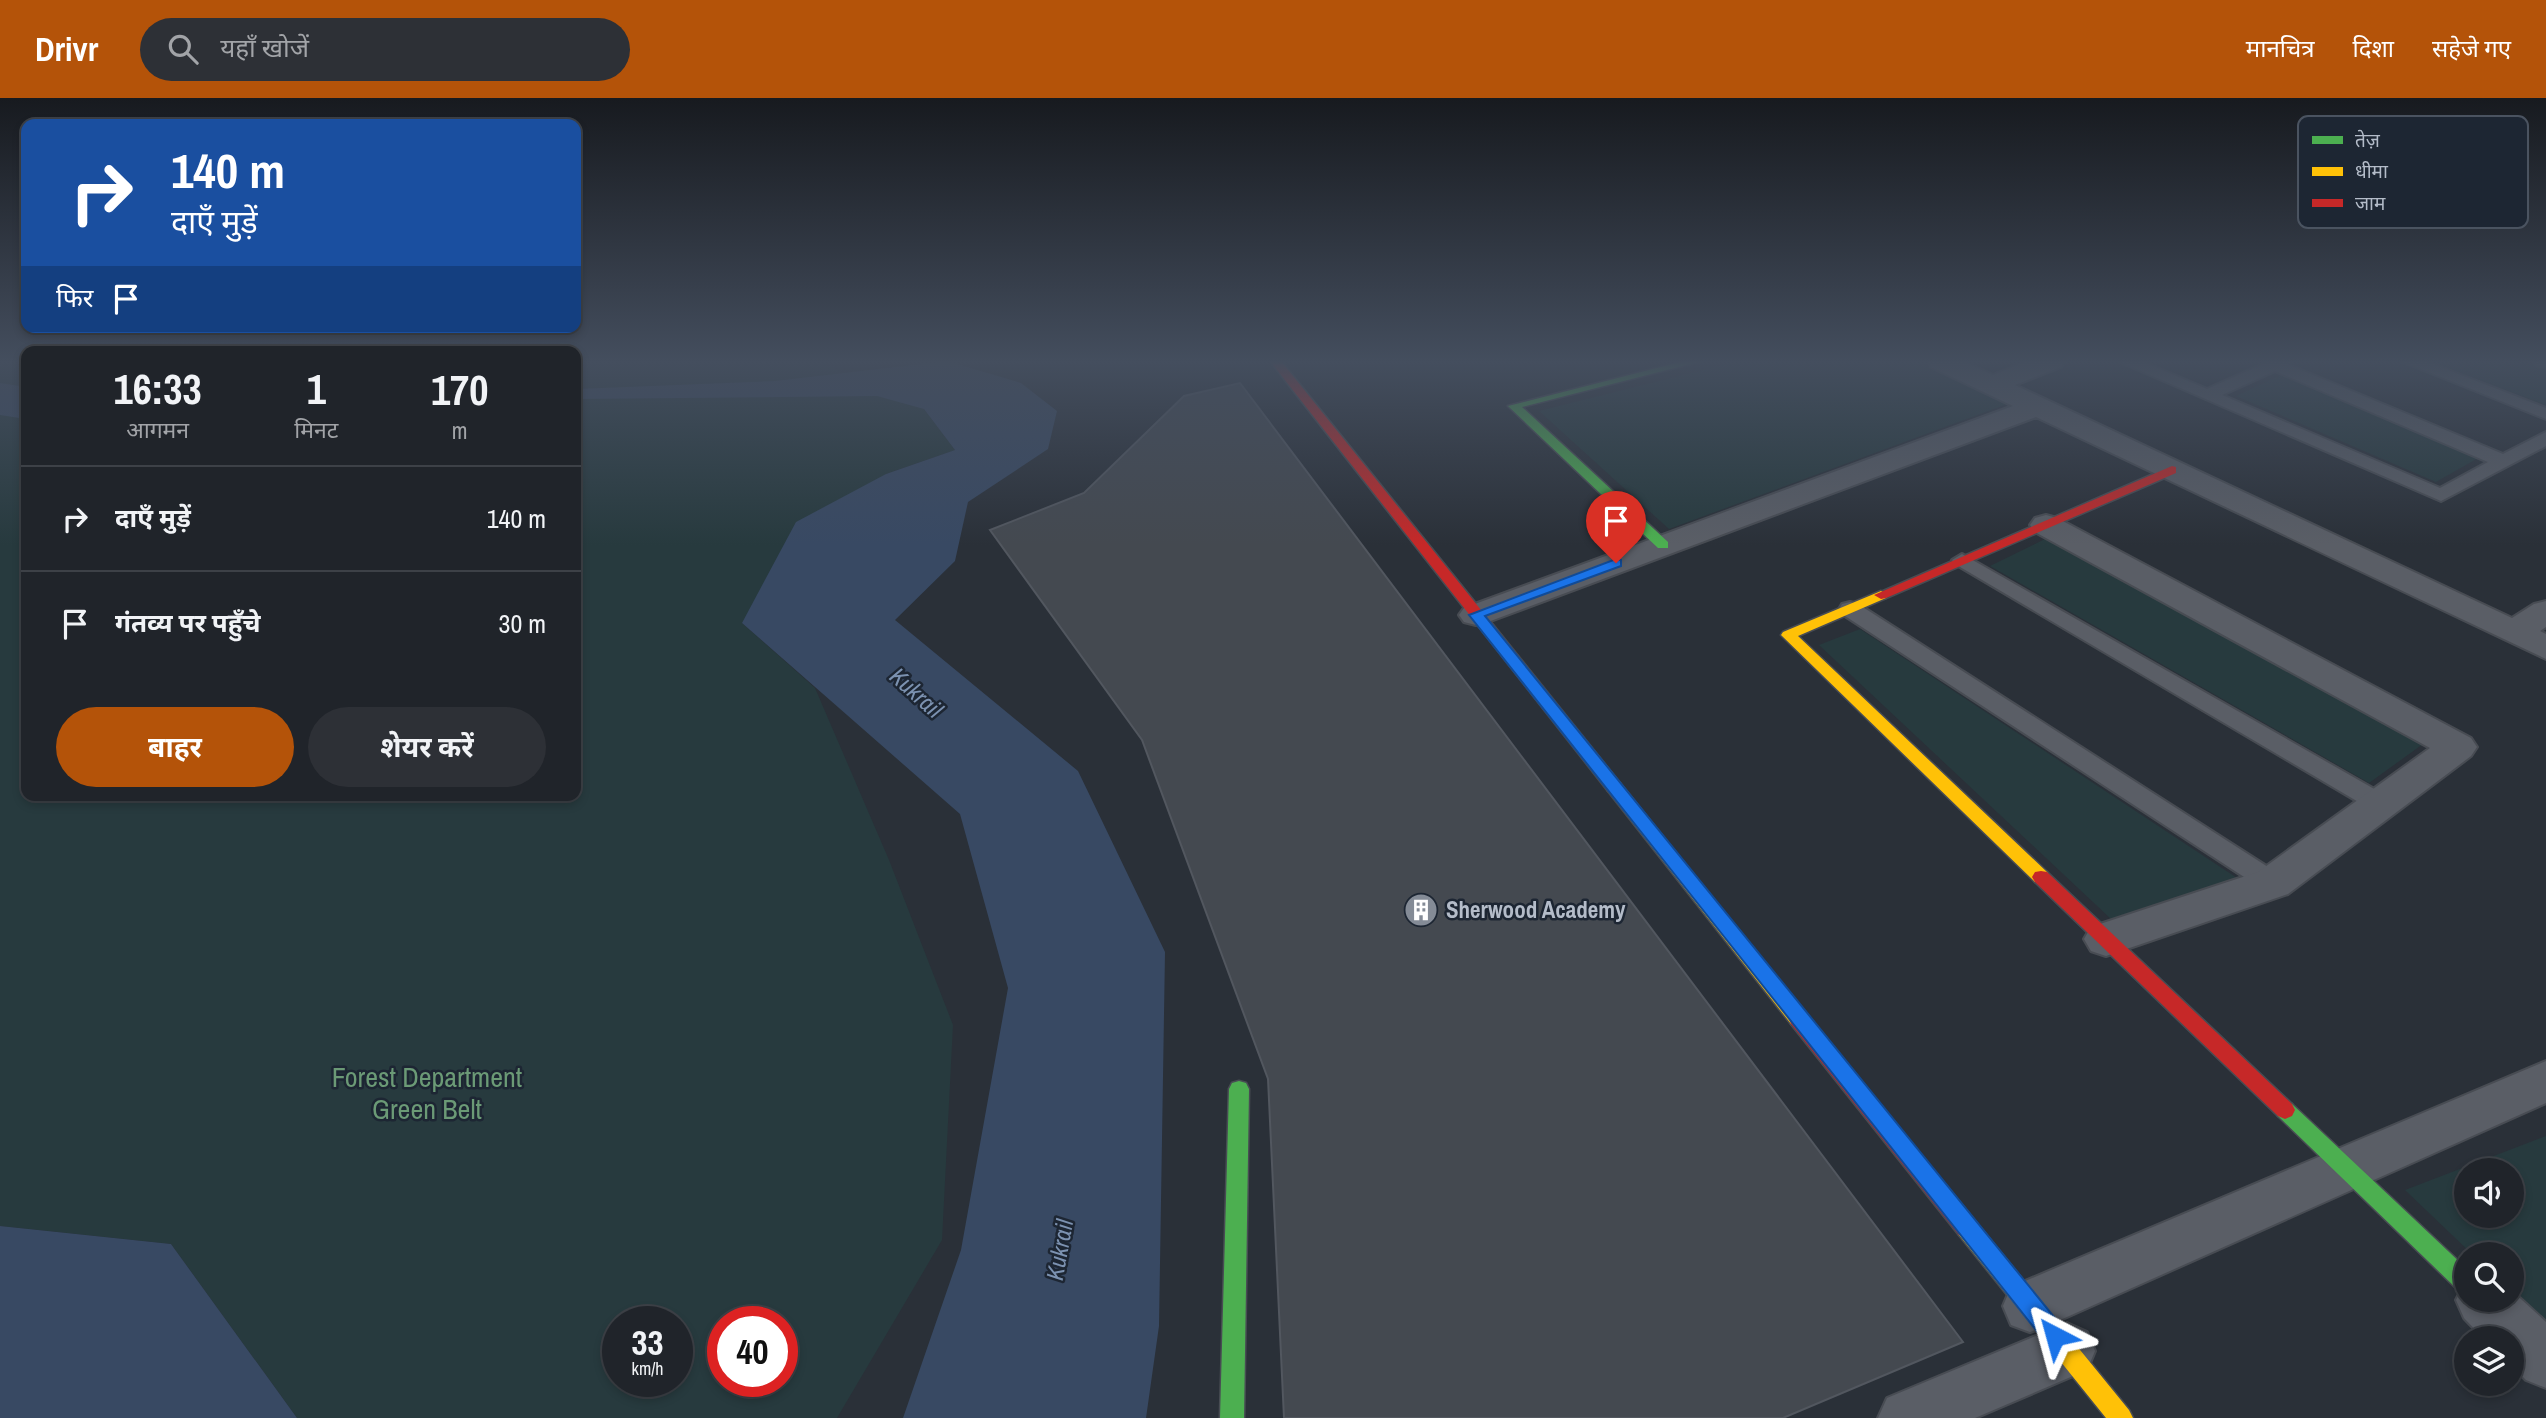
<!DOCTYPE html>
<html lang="hi">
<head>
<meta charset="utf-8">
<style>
	:root { --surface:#20242a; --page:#2d3036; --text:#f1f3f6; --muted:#a2a4a8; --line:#3d4147; --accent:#b45309 }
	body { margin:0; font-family:"Archivo Narrow","Noto Sans Devanagari",sans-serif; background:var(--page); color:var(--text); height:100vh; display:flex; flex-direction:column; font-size:26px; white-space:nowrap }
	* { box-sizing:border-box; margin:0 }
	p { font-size:23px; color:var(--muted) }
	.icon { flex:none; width:38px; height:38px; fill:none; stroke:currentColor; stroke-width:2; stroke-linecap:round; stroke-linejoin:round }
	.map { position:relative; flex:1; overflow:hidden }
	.side { position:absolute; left:21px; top:248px; width:560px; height:455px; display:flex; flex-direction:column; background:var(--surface); border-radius:14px; box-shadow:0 4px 10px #0003,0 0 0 2px var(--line) }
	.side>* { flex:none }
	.guide { position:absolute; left:21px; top:21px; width:560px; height:214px; border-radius:14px; box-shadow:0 4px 10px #0003,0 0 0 2px var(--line); background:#1a4fa0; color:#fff; overflow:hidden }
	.buttons { position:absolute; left:2454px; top:1060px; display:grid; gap:14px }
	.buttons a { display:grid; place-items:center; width:70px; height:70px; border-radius:50%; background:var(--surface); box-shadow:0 4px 10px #0003,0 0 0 2px var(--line); font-size:35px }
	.speed { position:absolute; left:602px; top:1208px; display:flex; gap:14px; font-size:35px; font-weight:700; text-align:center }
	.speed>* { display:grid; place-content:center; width:91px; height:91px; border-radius:50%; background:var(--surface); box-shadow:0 4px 10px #0003,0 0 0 2px var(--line); line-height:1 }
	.speed small { font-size:18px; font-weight:400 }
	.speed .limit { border:10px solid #d22; background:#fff; color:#111 }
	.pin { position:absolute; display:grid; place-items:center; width:60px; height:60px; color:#fff; margin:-72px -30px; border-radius:50% 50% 50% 0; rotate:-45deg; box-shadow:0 0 7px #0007 }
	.pin .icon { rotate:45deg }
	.me { position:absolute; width:77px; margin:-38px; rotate:321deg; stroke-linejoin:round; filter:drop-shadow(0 0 5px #0008) }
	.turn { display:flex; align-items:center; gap:24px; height:147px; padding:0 35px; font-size:32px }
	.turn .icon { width:91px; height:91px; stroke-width:2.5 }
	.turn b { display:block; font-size:49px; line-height:60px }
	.then { display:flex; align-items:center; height:66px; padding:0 35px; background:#0003; gap:14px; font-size:26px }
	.eta { display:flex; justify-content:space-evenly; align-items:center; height:119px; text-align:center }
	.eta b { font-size:42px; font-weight:700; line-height:49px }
	.cta { display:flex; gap:14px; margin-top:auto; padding:14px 35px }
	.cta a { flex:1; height:80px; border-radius:42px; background:var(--accent); color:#fff; font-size:28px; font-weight:700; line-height:80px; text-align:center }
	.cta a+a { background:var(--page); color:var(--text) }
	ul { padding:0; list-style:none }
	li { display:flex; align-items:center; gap:21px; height:105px; padding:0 35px; border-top:2px solid var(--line) }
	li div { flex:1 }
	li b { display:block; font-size:26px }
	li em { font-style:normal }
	header { display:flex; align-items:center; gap:42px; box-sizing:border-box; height:98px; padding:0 35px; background:var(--accent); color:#fff }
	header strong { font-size:33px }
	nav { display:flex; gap:38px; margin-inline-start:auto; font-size:24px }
	.search { width:490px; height:63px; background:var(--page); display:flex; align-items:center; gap:18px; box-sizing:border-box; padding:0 24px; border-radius:38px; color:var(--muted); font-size:26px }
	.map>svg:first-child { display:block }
</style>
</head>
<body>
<header>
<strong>Drivr</strong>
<div class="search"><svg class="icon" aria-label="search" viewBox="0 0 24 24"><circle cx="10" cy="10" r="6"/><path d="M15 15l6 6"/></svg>यहाँ खोजें</div>
<nav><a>मानचित्र</a><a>दिशा</a><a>सहेजे गए</a></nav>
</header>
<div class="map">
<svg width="2546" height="1320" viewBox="0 0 2546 1320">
	<rect width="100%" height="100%" fill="#2a3038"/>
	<path fill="#273a3e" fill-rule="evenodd" d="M0,263H26V698H576V263H831L824,266L924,311L955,352L886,376L742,525L815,590L889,762L953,927L942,1142L837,1320H297L171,1146L0,1128ZM618,1223H677V1283H618ZM723,1223H782V1283H723Z
		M1739,263H1918L2007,306L1669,431L1539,313Z
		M2430,263H2523L2546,271V307Z
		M2281,277L2480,359L2436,384L2236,298Z
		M2045,441L2423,646L2369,685L1990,468Z
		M1860,531L2237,780L2111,821L1819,547Z
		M2546,1038V1226L2511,1193V1157H2473L2405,1092ZM2466,1073H2511V1118H2466Z"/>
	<path fill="#384963" d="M947,263L1021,285L1057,313L1048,351L968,404L955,463L895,522L1078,673L1165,854L1159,1228L1146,1320H903L961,1152L1008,890L960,716L742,525L796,424L886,376L955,352L924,311L877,298L576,301V291L775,283Z
		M0,1128L171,1146L297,1320H0Z"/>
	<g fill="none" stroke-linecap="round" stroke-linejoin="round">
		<path fill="#384963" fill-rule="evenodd" d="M0,285L26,289V321L0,317Z"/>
	</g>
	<path fill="#444950" stroke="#52575f" stroke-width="2" d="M1240,285L1963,1244L1783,1320H1284L1268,981L1142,642L990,432L1084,395L1184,298Z"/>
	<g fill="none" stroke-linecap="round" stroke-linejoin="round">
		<defs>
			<path id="lane" d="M2118,263H2141L2207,291L2270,263H2291L2289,267L2503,356L2546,334V348L2441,403ZM2275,273L2488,364L2440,390L2222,297Z
				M2401,263H2425L2546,310V321Z
				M2534,263H2546V269L2536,267Z
				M1962,456L2390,700L2394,706L2390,712L2381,715L2372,712L1955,466L1952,462Z
				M1850,504L1858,506L2282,778L2286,785L2282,792L2273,795L2264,792L1842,516L1839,511L1842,506Z"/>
			<path id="street" d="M1928,263H1962L1993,277L2028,263H2064L2061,269L2015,287L2512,520L2534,506L2546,503V529L2540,533L2546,536V561L2036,319L1488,524L1476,527L1464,524L1459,517L1464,510L2013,308L1931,269Z
				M2046,417L2057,420L2471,640L2477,649L2471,658L2288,796L2106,858L2091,853L2084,841L2091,829L2258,774L2430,650L2035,434L2030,427L2035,420Z
				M2546,963V1005L2049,1227L2030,1234L2011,1227L2003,1208L2011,1189Z
				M2466,1183V1202H2511V1192L2546,1224V1290L2526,1282L2511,1267V1241H2484L2464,1220L2456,1202Z
				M2067,1225L2087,1234L2095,1253L2087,1272L1975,1320H1878L1887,1300Z"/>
			<path id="fast" d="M1684,263H1702L1522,309L1668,444V450H1658L1508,308Z
				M1239,983L1246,985L1249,991L1244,1320H1220L1229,991L1232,985Z
				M2285,1003L2292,1006L2466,1170V1195L2458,1192L2278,1018L2275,1012L2278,1006Z"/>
			<path id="slow" d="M1881,493L1888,497L1886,500L1798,538L2047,774L2050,779L2047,784H2035L1781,537L1783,534Z
				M1614,683L1620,685L1805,916L1807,921L1805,926L1798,929L1791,926L1608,693L1606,689L1608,685Z
				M1967,1120L1975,1123L2129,1312L2133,1320H2106L1959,1137L1956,1130L1959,1123Z"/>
			<path id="jam" d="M1270,263H1281L1620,685L1622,689L1620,693H1608Z
				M2172,368L2176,369V375L1886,500L1881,501L1874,497Z
				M2041,773L2047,774L2292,1006L2295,1012L2292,1018L2285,1021L2278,1018L2035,784L2032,779L2035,774Z
				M1798,913L1805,916L1975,1123L1978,1130L1975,1137L1967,1140L1959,1137L1791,926L1789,921L1791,916Z"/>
		</defs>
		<use href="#lane" stroke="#484c53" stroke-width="4"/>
		<use href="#street" stroke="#484c53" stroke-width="4"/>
		<use href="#fast" stroke="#484c53" stroke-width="3"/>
		<use href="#slow" stroke="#484c53" stroke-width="3"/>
		<use href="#jam" stroke="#484c53" stroke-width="3"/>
		<use href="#lane" fill="#5a5e66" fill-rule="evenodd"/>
		<use href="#street" fill="#5a5e66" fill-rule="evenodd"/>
		<use href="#fast" fill="#4caf50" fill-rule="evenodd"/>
		<use href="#slow" fill="#ffc107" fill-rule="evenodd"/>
		<use href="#jam" fill="#c62828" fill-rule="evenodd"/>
	</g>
	<linearGradient id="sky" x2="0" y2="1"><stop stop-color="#171a1f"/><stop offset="0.59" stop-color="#444e5e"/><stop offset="1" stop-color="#444e5e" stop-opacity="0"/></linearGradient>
	<rect width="2546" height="447" fill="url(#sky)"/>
	<path fill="#1a73e8" stroke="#114b97" stroke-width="2" d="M1616,461L1621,462V468L1485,518L2063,1230L2066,1238L2063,1246L2055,1250L2047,1246L1469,517Z"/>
	<defs>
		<symbol id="building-disc" viewBox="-11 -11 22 22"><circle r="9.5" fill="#848b96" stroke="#1d2633"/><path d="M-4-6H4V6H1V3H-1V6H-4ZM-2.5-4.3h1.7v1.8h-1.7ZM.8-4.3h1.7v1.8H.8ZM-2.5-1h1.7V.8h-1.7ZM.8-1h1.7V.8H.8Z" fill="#fff"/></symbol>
	</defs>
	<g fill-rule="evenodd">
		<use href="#building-disc" x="1402" y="793" width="38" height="38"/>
	</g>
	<g text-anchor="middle" stroke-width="5" stroke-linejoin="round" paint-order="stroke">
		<g font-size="23" font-weight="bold" fill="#b4bcc9" stroke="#1d2633" text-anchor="start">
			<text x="1446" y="820">Sherwood Academy</text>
		</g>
		<g font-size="24" font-style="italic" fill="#7c92b1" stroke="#1d2633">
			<text transform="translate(916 595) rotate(42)" y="8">Kukrail</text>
			<text transform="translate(1060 1152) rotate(-80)" y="8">Kukrail</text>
		</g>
		<g font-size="28" fill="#6b9a76" stroke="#1d2633">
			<text x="427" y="989">Forest Department<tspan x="427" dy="32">Green Belt</tspan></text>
		</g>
	</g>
	<rect x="2298" y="18" width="230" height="112" rx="10" fill="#1d2633" stroke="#4a5360" stroke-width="2"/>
	<rect x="2312" y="38" width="31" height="8" fill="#4caf50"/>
	<rect x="2312" y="69" width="31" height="9" fill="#ffc107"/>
	<rect x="2312" y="101" width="31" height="8" fill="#c62828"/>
	<g font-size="19" fill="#b4bcc9">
		<text x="2355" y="49">तेज़</text>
		<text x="2355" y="80">धीमा</text>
		<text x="2355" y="112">जाम</text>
	</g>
</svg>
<div class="buttons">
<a><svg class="icon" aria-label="sound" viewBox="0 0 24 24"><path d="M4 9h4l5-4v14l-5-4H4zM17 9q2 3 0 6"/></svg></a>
<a><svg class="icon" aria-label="search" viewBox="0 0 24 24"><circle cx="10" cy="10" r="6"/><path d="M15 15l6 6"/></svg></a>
<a><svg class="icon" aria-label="layers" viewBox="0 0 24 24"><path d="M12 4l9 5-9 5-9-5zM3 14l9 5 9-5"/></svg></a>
</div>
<div class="speed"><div>33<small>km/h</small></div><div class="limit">40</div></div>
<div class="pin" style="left:1616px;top:465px;background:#d93025"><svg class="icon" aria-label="arrive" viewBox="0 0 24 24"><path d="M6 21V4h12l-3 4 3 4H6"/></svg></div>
<svg class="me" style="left:2055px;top:1238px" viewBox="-20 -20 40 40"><path d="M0-17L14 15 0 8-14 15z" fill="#1a73e8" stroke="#fff" stroke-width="4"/></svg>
<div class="guide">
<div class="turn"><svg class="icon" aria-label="right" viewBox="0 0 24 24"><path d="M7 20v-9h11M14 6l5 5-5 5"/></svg><div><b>140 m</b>दाएँ मुड़ें</div></div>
<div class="then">फिर<svg class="icon" aria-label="arrive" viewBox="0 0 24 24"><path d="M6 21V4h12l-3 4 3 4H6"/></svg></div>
</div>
<section class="side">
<div class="eta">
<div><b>16:33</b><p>आगमन</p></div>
<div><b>1</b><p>मिनट</p></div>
<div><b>170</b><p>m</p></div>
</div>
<ul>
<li><svg class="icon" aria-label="right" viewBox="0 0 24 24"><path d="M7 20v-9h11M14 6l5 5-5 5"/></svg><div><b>दाएँ मुड़ें</b></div><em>140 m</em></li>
<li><svg class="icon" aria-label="arrive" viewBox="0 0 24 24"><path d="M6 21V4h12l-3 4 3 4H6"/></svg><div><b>गंतव्य पर पहुँचे</b></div><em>30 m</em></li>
</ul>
<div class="cta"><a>बाहर</a><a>शेयर करें</a></div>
</section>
</div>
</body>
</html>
